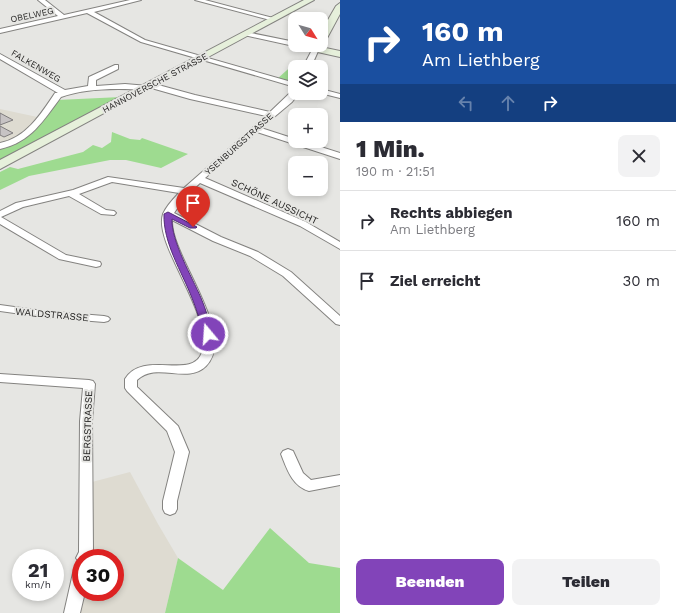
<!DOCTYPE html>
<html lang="de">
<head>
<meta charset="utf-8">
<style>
	:root { --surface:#fff; --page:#f2f2f3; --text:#2b2b33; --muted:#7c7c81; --line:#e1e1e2; --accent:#8244b9 }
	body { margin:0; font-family:"Work Sans",sans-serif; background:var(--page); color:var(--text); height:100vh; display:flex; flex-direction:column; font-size:15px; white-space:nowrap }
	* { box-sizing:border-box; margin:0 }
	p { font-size:13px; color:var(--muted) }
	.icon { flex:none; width:22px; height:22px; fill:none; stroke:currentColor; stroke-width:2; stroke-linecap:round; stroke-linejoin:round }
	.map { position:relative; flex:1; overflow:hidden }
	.side { display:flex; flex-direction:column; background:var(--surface); width:336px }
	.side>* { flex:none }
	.top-card { background:#1a4fa0; color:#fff; overflow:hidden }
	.needle { width:26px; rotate:127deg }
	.buttons { position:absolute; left:288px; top:12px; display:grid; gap:8px }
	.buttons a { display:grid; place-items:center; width:40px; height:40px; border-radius:8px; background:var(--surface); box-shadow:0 2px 6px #0003; font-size:20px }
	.speed { position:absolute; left:12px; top:549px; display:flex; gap:8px; font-size:20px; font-weight:700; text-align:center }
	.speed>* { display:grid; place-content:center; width:52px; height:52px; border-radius:50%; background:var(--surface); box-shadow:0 2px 6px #0003; line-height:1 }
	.speed small { font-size:10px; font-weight:400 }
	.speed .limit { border:6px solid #d22; background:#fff; color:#111 }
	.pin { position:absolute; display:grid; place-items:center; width:34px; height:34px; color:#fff; margin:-41px -17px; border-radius:50% 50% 50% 0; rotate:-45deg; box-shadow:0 0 4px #0007 }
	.pin .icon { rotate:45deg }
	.me { position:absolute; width:44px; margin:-22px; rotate:342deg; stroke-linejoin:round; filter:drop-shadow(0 0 3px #0008) }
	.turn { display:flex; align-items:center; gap:14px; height:84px; padding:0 16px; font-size:18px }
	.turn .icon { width:52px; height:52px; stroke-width:2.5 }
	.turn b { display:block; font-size:28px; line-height:34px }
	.lanes { display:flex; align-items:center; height:38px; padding:0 16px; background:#0003; justify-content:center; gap:20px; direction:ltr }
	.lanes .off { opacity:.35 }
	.round { display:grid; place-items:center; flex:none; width:42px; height:42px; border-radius:8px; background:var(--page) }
	.headline { display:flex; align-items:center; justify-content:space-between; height:68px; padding:0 16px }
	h1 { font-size:24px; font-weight:800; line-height:30px }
	.cta { display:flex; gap:8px; margin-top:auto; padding:8px 16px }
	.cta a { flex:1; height:46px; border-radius:8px; background:var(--accent); color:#fff; font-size:16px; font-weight:800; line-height:46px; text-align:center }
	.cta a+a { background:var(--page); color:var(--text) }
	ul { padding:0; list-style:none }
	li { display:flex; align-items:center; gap:12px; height:60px; padding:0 16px; border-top:1px solid var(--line) }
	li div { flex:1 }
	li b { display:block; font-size:15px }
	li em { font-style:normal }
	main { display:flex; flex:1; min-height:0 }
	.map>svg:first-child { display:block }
</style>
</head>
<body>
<main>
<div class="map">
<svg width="340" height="613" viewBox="0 0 340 613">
	<rect width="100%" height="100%" fill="#e6e6e3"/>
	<path fill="#dedbd1" d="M0,109L42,118L28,137L15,144L0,148Z
		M130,472L158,524L178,558L165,613H79L84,592H115V558H91L93,548L92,482Z"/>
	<path fill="#9edb90" d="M296,62L304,63L303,67H295V83L277,79Z
		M121,97L0,160V148C28,143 40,121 57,100Z
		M112,132L130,139L140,140L142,138L188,154L161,168L126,160H110L29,176L0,190V172L10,167L18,169L83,152L93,145L102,148L111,142Z
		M270,528L309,563L340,568V613H165L178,558L223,590Z"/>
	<path fill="#c7c3c4" stroke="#7e7b7c" d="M0,113L13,120L0,125Z
		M0,126L13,133L4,137L0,135Z"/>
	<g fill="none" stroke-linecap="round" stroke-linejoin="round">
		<defs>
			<path id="street" d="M38,0H45L64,15L130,0H141L94,12L145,40L295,83V87L141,42L87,13L0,33V29L58,16Z
				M195,0H205L277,19L274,21Z
				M246,32L295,42V45H308L319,49L311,67H303L312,50L244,35L243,34Z
				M0,54L65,90L88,86L89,77L115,65H118V69L96,80V86L125,84L148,86L149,88L145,90C118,88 86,88 61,97C43,121 31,142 0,149V143C26,138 41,114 55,93H58L0,59Z
				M148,83H151L195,95L270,112L292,91H295V93H299L292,102L261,128L295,139V141H302L340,153V159L257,132L205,178L306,222L340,242V249L300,226L200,183L185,197L174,213L221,237L258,252L291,272L340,316V325L336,324L283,276L250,256L213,241L172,220C170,256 238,334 206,366C187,385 157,361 137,380V387L178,426L189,452L177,501V509L175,513L170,515L165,513L163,509V501L175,452L167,431L127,391L125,388V379C143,349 193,381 202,352C213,313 153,244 163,214C166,207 174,198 179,193L112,182L79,194L106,210L114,211L116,213L114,215L101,214L69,196L23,207L1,217L66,255L100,262L101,264L100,266L96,267L59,259L0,224V211L16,203L73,190L108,177L184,188L266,116L190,99L148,87Z
				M321,89L340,94V98L320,93Z
				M0,305L43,311L104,316L108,317L110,319L108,321L104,322L43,317L0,311Z
				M0,374L89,380L93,381L95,384L92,421L93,552L92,558H81V563L79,562L76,558L79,552L80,421L83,388L0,382Z
				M288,449L293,451L303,473L311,480L340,475V485L309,491C292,486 287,469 281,454L283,451Z
				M81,567V592H85L80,613H64L73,573L76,568Z"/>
			<path id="secondary" d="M304,0H314L0,169V160Z
				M340,3V14L326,40L321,43V32L336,6Z
				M321,43L323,45L321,47L340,51V57L313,51L311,49L313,45H321Z"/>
		</defs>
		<use href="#street" stroke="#848380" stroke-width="2"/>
		<use href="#secondary" stroke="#848380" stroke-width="2"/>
		<use href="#street" fill="#fff" fill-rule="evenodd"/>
		<use href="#secondary" fill="#e6f0db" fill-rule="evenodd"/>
	</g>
	<path fill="#8244b9" stroke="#542c78" d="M168,212L197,227L196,228H190L172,219C171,241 192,277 201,298C206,309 209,322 213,334L212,336L208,337L204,334C200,322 197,310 192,298C182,272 163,243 164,214Z"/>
	<g text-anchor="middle" stroke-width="4" stroke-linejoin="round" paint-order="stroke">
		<g font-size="9" fill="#252423" stroke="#e6e6e3">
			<text transform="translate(32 15) rotate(-12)" y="3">OBELWEG</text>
			<text transform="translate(36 66) rotate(30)" y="3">FALKENWEG</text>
			<text transform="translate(155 83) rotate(-28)" y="3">HANNOVERSCHE STRASSE</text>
			<text transform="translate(239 144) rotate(-42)" y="3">YSENBURGSTRASSE</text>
		</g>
		<g font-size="10" fill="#252423" stroke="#e6e6e3">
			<text transform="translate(275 201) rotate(25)" y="4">SCHÖNE AUSSICHT</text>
			<text transform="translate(52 314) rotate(5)" y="4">WALDSTRASSE</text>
			<text transform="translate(87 426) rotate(-88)" y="4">BERGSTRASSE</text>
		</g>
	</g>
</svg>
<div class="buttons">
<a><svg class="needle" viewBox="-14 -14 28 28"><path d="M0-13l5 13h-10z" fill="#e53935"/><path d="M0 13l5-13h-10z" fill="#7c7c81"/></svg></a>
<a><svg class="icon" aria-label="layers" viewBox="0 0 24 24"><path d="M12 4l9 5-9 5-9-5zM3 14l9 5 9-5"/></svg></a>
<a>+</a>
<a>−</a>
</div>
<div class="speed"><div>21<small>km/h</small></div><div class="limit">30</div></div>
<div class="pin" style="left:193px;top:227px;background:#d93025"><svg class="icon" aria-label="arrive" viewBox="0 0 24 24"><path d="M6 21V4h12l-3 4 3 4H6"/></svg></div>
<svg class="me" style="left:208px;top:334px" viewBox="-20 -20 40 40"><circle r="17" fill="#8244b9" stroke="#fff" stroke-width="3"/><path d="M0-11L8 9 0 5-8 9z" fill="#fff"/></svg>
</div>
<section class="side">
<div class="top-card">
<div class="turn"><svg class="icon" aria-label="right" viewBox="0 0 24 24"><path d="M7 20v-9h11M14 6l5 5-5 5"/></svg><div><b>160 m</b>Am Liethberg</div></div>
<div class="lanes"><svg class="icon off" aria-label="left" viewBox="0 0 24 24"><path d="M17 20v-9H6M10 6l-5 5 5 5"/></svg><svg class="icon off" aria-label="ahead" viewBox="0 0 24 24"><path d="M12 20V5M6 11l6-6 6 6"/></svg><svg class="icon" aria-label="right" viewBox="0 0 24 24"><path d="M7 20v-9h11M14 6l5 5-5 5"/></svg></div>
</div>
<div class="headline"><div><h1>1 Min.</h1><p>190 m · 21:51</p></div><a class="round"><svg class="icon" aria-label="close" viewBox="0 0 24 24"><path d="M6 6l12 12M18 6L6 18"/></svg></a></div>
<ul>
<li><svg class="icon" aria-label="right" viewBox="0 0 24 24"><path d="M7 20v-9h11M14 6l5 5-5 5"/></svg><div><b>Rechts abbiegen</b><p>Am Liethberg</p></div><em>160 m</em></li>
<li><svg class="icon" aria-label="arrive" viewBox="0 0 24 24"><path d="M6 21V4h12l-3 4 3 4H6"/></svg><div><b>Ziel erreicht</b></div><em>30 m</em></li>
</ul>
<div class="cta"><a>Beenden</a><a>Teilen</a></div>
</section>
</main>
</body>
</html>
